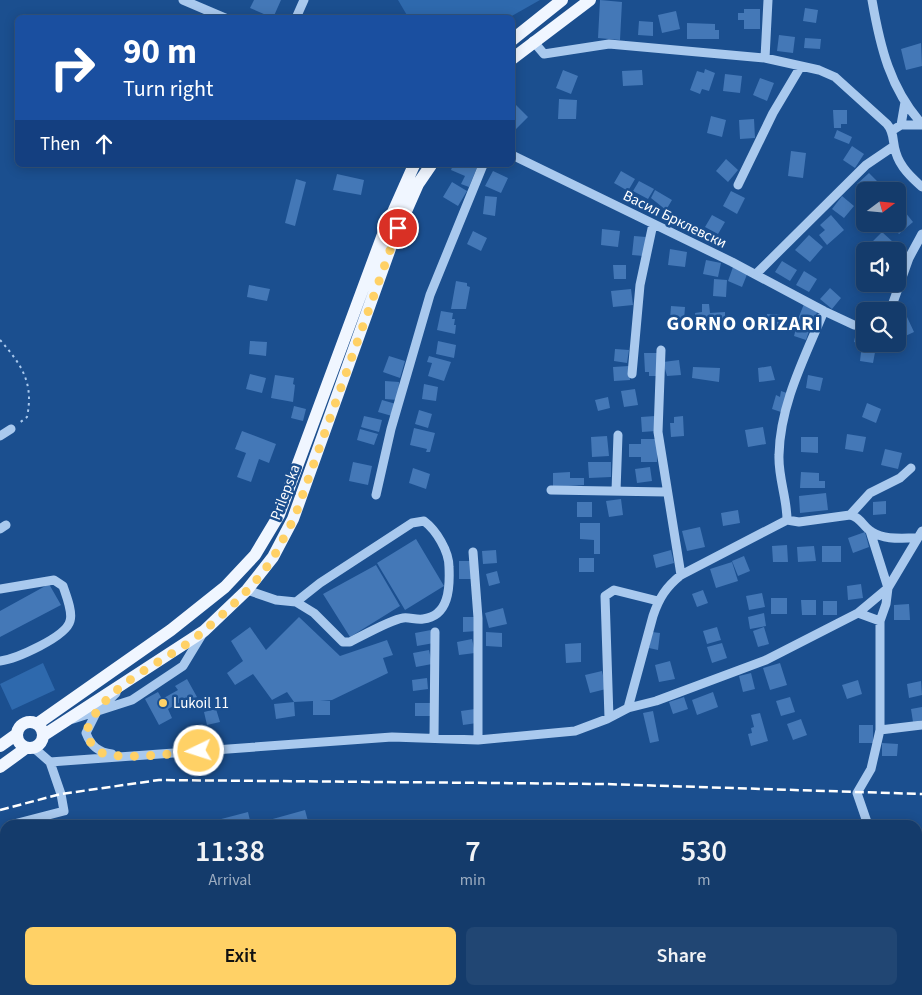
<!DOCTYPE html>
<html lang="en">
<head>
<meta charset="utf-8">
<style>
	:root { --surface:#143b6b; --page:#214673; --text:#f1f3f6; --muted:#9dadc1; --line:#33557e; --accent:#ffd166 }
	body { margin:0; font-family:"Source Sans 3",sans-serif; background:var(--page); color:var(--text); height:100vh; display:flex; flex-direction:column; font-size:19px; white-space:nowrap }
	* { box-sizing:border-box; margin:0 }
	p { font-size:16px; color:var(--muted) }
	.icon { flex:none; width:28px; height:28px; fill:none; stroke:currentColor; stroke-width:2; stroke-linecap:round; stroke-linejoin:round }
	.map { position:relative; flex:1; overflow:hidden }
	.sheet { position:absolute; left:0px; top:820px; width:922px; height:175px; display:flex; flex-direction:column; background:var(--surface); border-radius:15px 15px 0 0; box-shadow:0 2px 12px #0003,0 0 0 1px var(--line) }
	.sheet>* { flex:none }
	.top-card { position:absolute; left:15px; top:15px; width:500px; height:152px; border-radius:8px; box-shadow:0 2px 12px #0003,0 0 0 1px var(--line); background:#1a4fa0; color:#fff; overflow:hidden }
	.needle { width:32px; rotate:74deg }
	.fabs { position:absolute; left:856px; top:182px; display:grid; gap:10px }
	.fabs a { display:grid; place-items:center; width:50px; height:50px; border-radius:8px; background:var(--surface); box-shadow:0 2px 12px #0003,0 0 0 1px var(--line); font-size:25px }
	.pin { position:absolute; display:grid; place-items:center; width:42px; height:42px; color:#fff; margin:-21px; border:2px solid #fff; border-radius:50%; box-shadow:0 1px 5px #0007 }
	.me { position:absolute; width:55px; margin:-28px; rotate:266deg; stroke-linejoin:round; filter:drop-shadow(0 0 4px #0008) }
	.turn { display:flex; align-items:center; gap:18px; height:105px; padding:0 25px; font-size:22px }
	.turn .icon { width:65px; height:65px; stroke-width:2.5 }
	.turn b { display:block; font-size:35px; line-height:42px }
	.then { display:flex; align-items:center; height:48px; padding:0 25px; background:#0003; gap:10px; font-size:19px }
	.eta { display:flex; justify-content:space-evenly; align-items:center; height:85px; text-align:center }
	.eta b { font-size:30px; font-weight:600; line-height:35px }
	.cta { display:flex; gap:10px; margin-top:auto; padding:10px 25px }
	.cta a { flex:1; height:58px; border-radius:8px; background:var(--accent); color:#111; font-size:20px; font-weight:600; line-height:58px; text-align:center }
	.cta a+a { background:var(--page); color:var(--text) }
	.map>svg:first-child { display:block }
</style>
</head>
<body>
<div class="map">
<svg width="922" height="995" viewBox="0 0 922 995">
	<rect width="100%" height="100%" fill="#1b4f8f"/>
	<path fill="#2e69ad" d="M398,0H540L510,17H408Z
		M43,663L55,690L12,710L0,684Z"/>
	<path fill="#4478b7" d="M254,0H281L273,18L250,8Z
		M600,0L622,2L620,40L598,38Z
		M805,8L818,10L816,23L803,21Z
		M744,9H760V29H744V20H738V13H744Z
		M676,11L680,29L662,33L658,15Z
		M639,21L653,22V36L638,35Z
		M687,23L715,24V30H719V39H687Z
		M779,35L795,37L793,53L777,51Z
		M805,38L821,39L820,49L804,48Z
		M921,43L922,66L906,70L901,49Z
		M705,69L715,73L709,91L702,89L700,94L690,90L697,71L704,73Z
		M563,70L578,76L571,94L556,88Z
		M642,70L643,85L623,86L622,71Z
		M725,74L742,76L740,93L723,91Z
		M760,78L774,83L767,101L753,95Z
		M559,99L577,100L576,119H558Z
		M512,101L528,117L515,130L512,128Z
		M833,110H847V124H841V128H834Z
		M711,116L726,120L722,137L707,133Z
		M754,119L755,138L740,139L739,120Z
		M837,130L852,137L849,144L834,138Z
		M852,146L864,154L855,168L843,160Z
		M791,151L806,153L803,178L788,176Z
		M726,159L738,170L728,182L716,171Z
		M453,165H478L469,187L461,184L465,176L451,170Z
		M493,171L508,178L501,193L485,186Z
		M621,171L635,179L628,191L614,183Z
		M869,173L880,184L871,191H865V193L857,184Z
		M337,174L364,180L361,195L333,190Z
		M296,179L306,182L295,226L285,223Z
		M639,181L654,189L648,199L633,191Z
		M452,182L467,191L458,206L443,197Z
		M655,190L672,200L666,210L651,198Z
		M731,191L745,198L737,214L723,206Z
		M485,196L497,197L495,216L483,214Z
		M842,196L854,206L844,218L832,209Z
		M905,212L913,222L899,234L891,224H898V218Z
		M712,215L725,222L718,234L705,227Z
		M831,215L844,230L827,245L819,235L825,230L820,225Z
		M602,229L620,231L618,247L601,245Z
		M473,231L487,238L481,251L467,244Z
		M882,232L893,242L884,251H879L871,243Z
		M809,235L823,247L810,262L795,250Z
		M634,236L646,237L644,256L632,255Z
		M670,249L687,252L685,267L668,265Z
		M706,260L721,263L718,277L703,274Z
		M782,261L797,270L790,281L775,272Z
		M613,265H626V279H614Z
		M733,267L748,272L742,287L728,281Z
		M804,271L817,279L809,292L796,285Z
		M714,279L727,280L726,297L713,296Z
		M456,281L467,283V286L470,287L466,309H451Z
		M249,285L270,289L267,301L247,297Z
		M830,288L841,298L832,309L820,299Z
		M631,289L633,305L613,307L611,291Z
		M702,304H709L710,313L725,312V326L696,327L695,313L702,312Z
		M804,304L818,310L812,325L798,319Z
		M671,306L685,307L684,320L670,319Z
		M441,311L453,313L452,319H455L454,325H456L455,334L437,330Z
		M767,314L782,315L781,330L766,328Z
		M907,317L914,332L901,338L898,330V322Z
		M798,321L811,325L806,340L794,336Z
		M857,328L865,329V344L876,347L873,363L860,361L862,344L854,342Z
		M250,341L267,342L266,356L249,354Z
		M438,341L456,345L454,358L436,354Z
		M615,349L629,350L627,363L614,361Z
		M644,353H658L659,376H649V372H645Z
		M389,356L405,361L400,378L383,372Z
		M429,356L451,362L444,381L428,376L432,363L427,362Z
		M679,360L681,375L667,376L663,362Z
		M629,366L630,380L614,381L613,367Z
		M771,366L775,380L759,382L758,368Z
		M693,367L720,368L719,382L692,378Z
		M250,374L266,378L262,393L246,389Z
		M275,375L294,378L293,384L295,385L293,402L271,398Z
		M808,375L823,378L820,391L806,388Z
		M385,381L399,382L398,400L385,399Z
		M424,384L438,387L436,401L422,399Z
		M635,389L638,405L624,407L621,391Z
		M781,391L787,393L781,412L772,409L776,395L780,397Z
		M608,397L610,408L598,411L595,400Z
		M382,400L396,404L392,416L378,412Z
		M867,403L881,409L876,423L862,417Z
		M294,406L306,409L303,421L291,418Z
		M419,410L432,414L428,428L415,424Z
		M364,416L382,420L379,432L361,427Z
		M655,416L656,431L642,432L641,417Z
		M683,416L684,436L671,437L670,423H674V417Z
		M763,427L766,444L748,447L745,430Z
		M414,428L435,433L430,452H426L427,449L410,445Z
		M360,429L378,434L374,445L357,440Z
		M242,431L276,444L269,463L259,459L251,482L237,477L246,453L235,449Z
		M847,434L866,437L863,452L845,449Z
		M607,436L609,456L592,457L591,437Z
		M801,437H818V453L801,452Z
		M641,439H657V462H641V457H629V444H641Z
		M885,449L902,453L898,469L881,465Z
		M353,462L372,466L368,485L349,481Z
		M588,462H611V477L589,478Z
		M650,467L652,481L637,483L635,469Z
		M413,468L430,474L426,489L409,483Z
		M570,472V478H584V485L553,487V473Z
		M801,472L819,473V481H825V488H800Z
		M826,493L828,510L800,513L799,496Z
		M621,499L623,515L609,517L606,501Z
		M886,501V514L873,515V502Z
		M577,502H592V517H577Z
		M738,510L740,523L723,526L721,513Z
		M580,523H600V554H594V540L580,539Z
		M700,527L705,547L687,551L682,531Z
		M865,532L869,547L853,553L848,538Z
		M416,539L444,586L405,610L377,563Z
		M787,545L788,562H773L772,546Z
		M814,546L816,561L798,562L797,547Z
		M822,546H841V562H822Z
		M496,550L497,563L483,564L482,551Z
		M671,550L674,563L656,568L653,555Z
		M744,556L750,571L738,576L732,561Z
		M579,558H594V572H579Z
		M459,561H473L472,579H459Z
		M732,562L738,581L716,588L710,569Z
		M376,565L400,606L350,637L323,594Z
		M497,571L500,583L489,586L486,574Z
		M49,584L61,605L0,637V611Z
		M861,584L863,598L848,600L847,586Z
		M703,590L708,603L697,607L692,594Z
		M762,593L765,607L749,610L746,596Z
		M771,598H787V614H771Z
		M801,600H816V615H802Z
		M823,601H837V615H823Z
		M909,604L910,620H894V605Z
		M503,608L507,624L489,628L485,613Z
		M764,613L766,626L750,629L748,617Z
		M299,617L340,656L387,640L393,655L383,658L388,673L332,700L320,701H330V715H313V701L294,702L287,692L272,700L253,674L235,685L227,673L243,661L231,641L250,627L266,650Z
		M463,617H477V631L463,632Z
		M717,627L721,640L707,644L703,631Z
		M764,627L769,644L758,647L753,631Z
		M431,630L434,643L417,646L415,633Z
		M486,632L502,633V647L486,646Z
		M652,632L660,633L658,650L649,648Z
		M472,639L475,653L459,655L457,642Z
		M581,643V662L566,663L565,644Z
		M722,643L727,658L712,663L707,647Z
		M429,650L432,664L416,667L413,653Z
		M670,661L675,679L659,682L655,665Z
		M780,663L787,685L770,690L763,668Z
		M602,671L606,689L590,693L585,675Z
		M751,673L755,689L743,692L739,676Z
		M427,678L428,689L413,691L412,680Z
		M187,679L197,697L183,704L182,701L168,709L172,718L159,725L145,699L158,692L162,699L178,690L175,686Z
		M858,680L862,694L847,699L842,685Z
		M921,681L922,695L909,698L907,684Z
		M713,692L718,707L697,715L692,700Z
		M684,697L688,709L673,714L669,702Z
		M790,697L795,712L781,716L776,701Z
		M294,702L295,716L276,719L274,704Z
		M415,703H430V716H415Z
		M922,707V720L913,722L911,709Z
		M216,709L220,722L207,725L204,712Z
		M475,709L477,723L463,725L461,711Z
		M653,711L659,741L650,743L643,713Z
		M760,713L768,741L751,746L748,734L752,733L751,728L754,727L751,715Z
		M801,719L807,735L793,740L787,724Z
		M859,725H873V743H859Z
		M882,743L898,744L897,756H882Z
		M305,810L309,825H263L262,822Z
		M248,812L251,825H207L206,823Z
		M64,820L65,825H42V824Z
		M5,853V890L0,891V855Z
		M5,948V968L0,969V949Z
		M5,976V990H92L93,995H0V977Z
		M322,990H438L439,995H323Z"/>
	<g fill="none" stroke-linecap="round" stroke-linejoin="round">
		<path stroke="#a9c9ee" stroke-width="2" stroke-dasharray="2.5 4" stroke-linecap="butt" d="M0,340C22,365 34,383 27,417L18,424"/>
		<path stroke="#a9c9ee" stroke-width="9" d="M183,0L225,18
			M872,0C880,46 890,89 922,124
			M296,18L304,0
			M533,41L544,54L609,44L765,58L819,70L835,77L887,124C895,133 892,142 896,153C900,167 912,178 922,187
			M765,58L768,0
			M901,125L905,102
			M893,130L901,125H922
			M512,155L732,262L824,311L854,325L865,326
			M738,185L773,113L801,66
			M756,274L866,165L894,146
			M824,311C805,357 780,404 779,455C778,477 787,498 787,520L799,522L850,515C861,517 863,527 872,532C885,540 901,538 916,538
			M890,311L909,258L922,234
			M661,350L658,432L681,575
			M632,374L640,285L653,224
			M0,436L11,429
			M551,490L666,492
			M616,491L618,435
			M376,495L391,429L430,295L483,165
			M850,515L870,493L900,478L911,468
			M0,529L6,525
			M473,552L478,618V740
			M0,589L54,580L63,586C66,595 73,612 70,621C66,637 16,659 0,661
			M247,590L276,600L296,602L314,613L343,642H350C364,635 390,620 403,618C409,617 416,620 423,619C449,616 450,588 449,567C449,551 436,530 424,521L412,523L320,583L296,602
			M858,613L880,621
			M628,708L653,616C659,598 666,587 681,575L787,520
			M609,718L605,596L614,590L658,601
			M73,719L132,700L183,666L203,633
			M880,730L922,725
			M434,738L435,632
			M34,748L50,762L392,737L478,740L575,731L607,719L628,708L656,701L766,660L858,613L888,588L922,531
			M112,754C98,752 91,746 86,733L96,713L116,693
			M10,825L64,811L61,794L50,762
			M868,825L857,793L871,769L880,730V621L886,604L888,588L870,531
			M0,848L5,846
			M902,990L903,995"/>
		<path stroke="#f0f6ff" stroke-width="12" d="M512,40L562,0
			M512,59L590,0
			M17 735a13 13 0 1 1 26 0a13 13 0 1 1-26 0Z
			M37,724L171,630L225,587L255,555L279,515L382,237L414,165
			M44,735L204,631L247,590L273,557L293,519L392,243L418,184L431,165
			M0,746L17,734
			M0,767L26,748"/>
		<path stroke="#fff" stroke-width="2.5" stroke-dasharray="9 4" stroke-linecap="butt" d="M0,810L61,794L159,780L604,784L922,794"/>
	</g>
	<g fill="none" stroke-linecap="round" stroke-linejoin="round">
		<path stroke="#ffd166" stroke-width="9" stroke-dasharray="0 16.2" d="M199,751C178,753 117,761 100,752C93,748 89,740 86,733C103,681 170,662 206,629C230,608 257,584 274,556C281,544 287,531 294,519L398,228"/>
	</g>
	<circle fill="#ffd166" stroke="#1b4f8f" stroke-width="2" cx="163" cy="703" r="5"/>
	<g text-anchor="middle" stroke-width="5" stroke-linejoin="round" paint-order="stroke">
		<g font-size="15" fill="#fff" stroke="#1b4f8f">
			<text transform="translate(675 219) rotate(26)" y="5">Васил Брклевски</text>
			<text transform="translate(285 492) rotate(-69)" y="5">Prilepska</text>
		</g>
		<g font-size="15" fill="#fff" stroke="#1b4f8f" text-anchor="start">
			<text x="173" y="708">Lukoil 11</text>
		</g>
		<g font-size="20" font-weight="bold" letter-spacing="1" fill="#fff" stroke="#1b4f8f">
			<text x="744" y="330">GORNO ORIZARI</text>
		</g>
	</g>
</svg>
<div class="fabs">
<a><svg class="needle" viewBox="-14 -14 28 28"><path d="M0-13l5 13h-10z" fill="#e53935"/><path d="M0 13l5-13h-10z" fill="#9dadc1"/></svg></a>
<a><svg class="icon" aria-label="sound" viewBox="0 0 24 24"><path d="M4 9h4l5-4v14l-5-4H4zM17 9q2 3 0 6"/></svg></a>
<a><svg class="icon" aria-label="search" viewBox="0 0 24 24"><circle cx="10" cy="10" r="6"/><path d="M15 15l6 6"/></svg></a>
</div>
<div class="pin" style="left:398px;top:228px;background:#d93025"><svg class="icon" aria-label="arrive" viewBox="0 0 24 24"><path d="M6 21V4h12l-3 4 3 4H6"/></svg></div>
<svg class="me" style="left:199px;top:751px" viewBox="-20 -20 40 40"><circle r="17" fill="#ffd166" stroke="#fff" stroke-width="3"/><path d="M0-11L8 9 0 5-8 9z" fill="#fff"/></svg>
<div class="top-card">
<div class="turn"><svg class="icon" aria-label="right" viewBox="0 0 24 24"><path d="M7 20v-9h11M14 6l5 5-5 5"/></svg><div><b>90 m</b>Turn right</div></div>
<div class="then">Then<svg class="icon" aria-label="ahead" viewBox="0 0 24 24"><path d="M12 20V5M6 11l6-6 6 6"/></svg></div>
</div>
<section class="sheet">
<div class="eta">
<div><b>11:38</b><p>Arrival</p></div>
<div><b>7</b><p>min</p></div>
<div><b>530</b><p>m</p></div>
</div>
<div class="cta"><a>Exit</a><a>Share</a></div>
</section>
</div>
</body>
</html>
